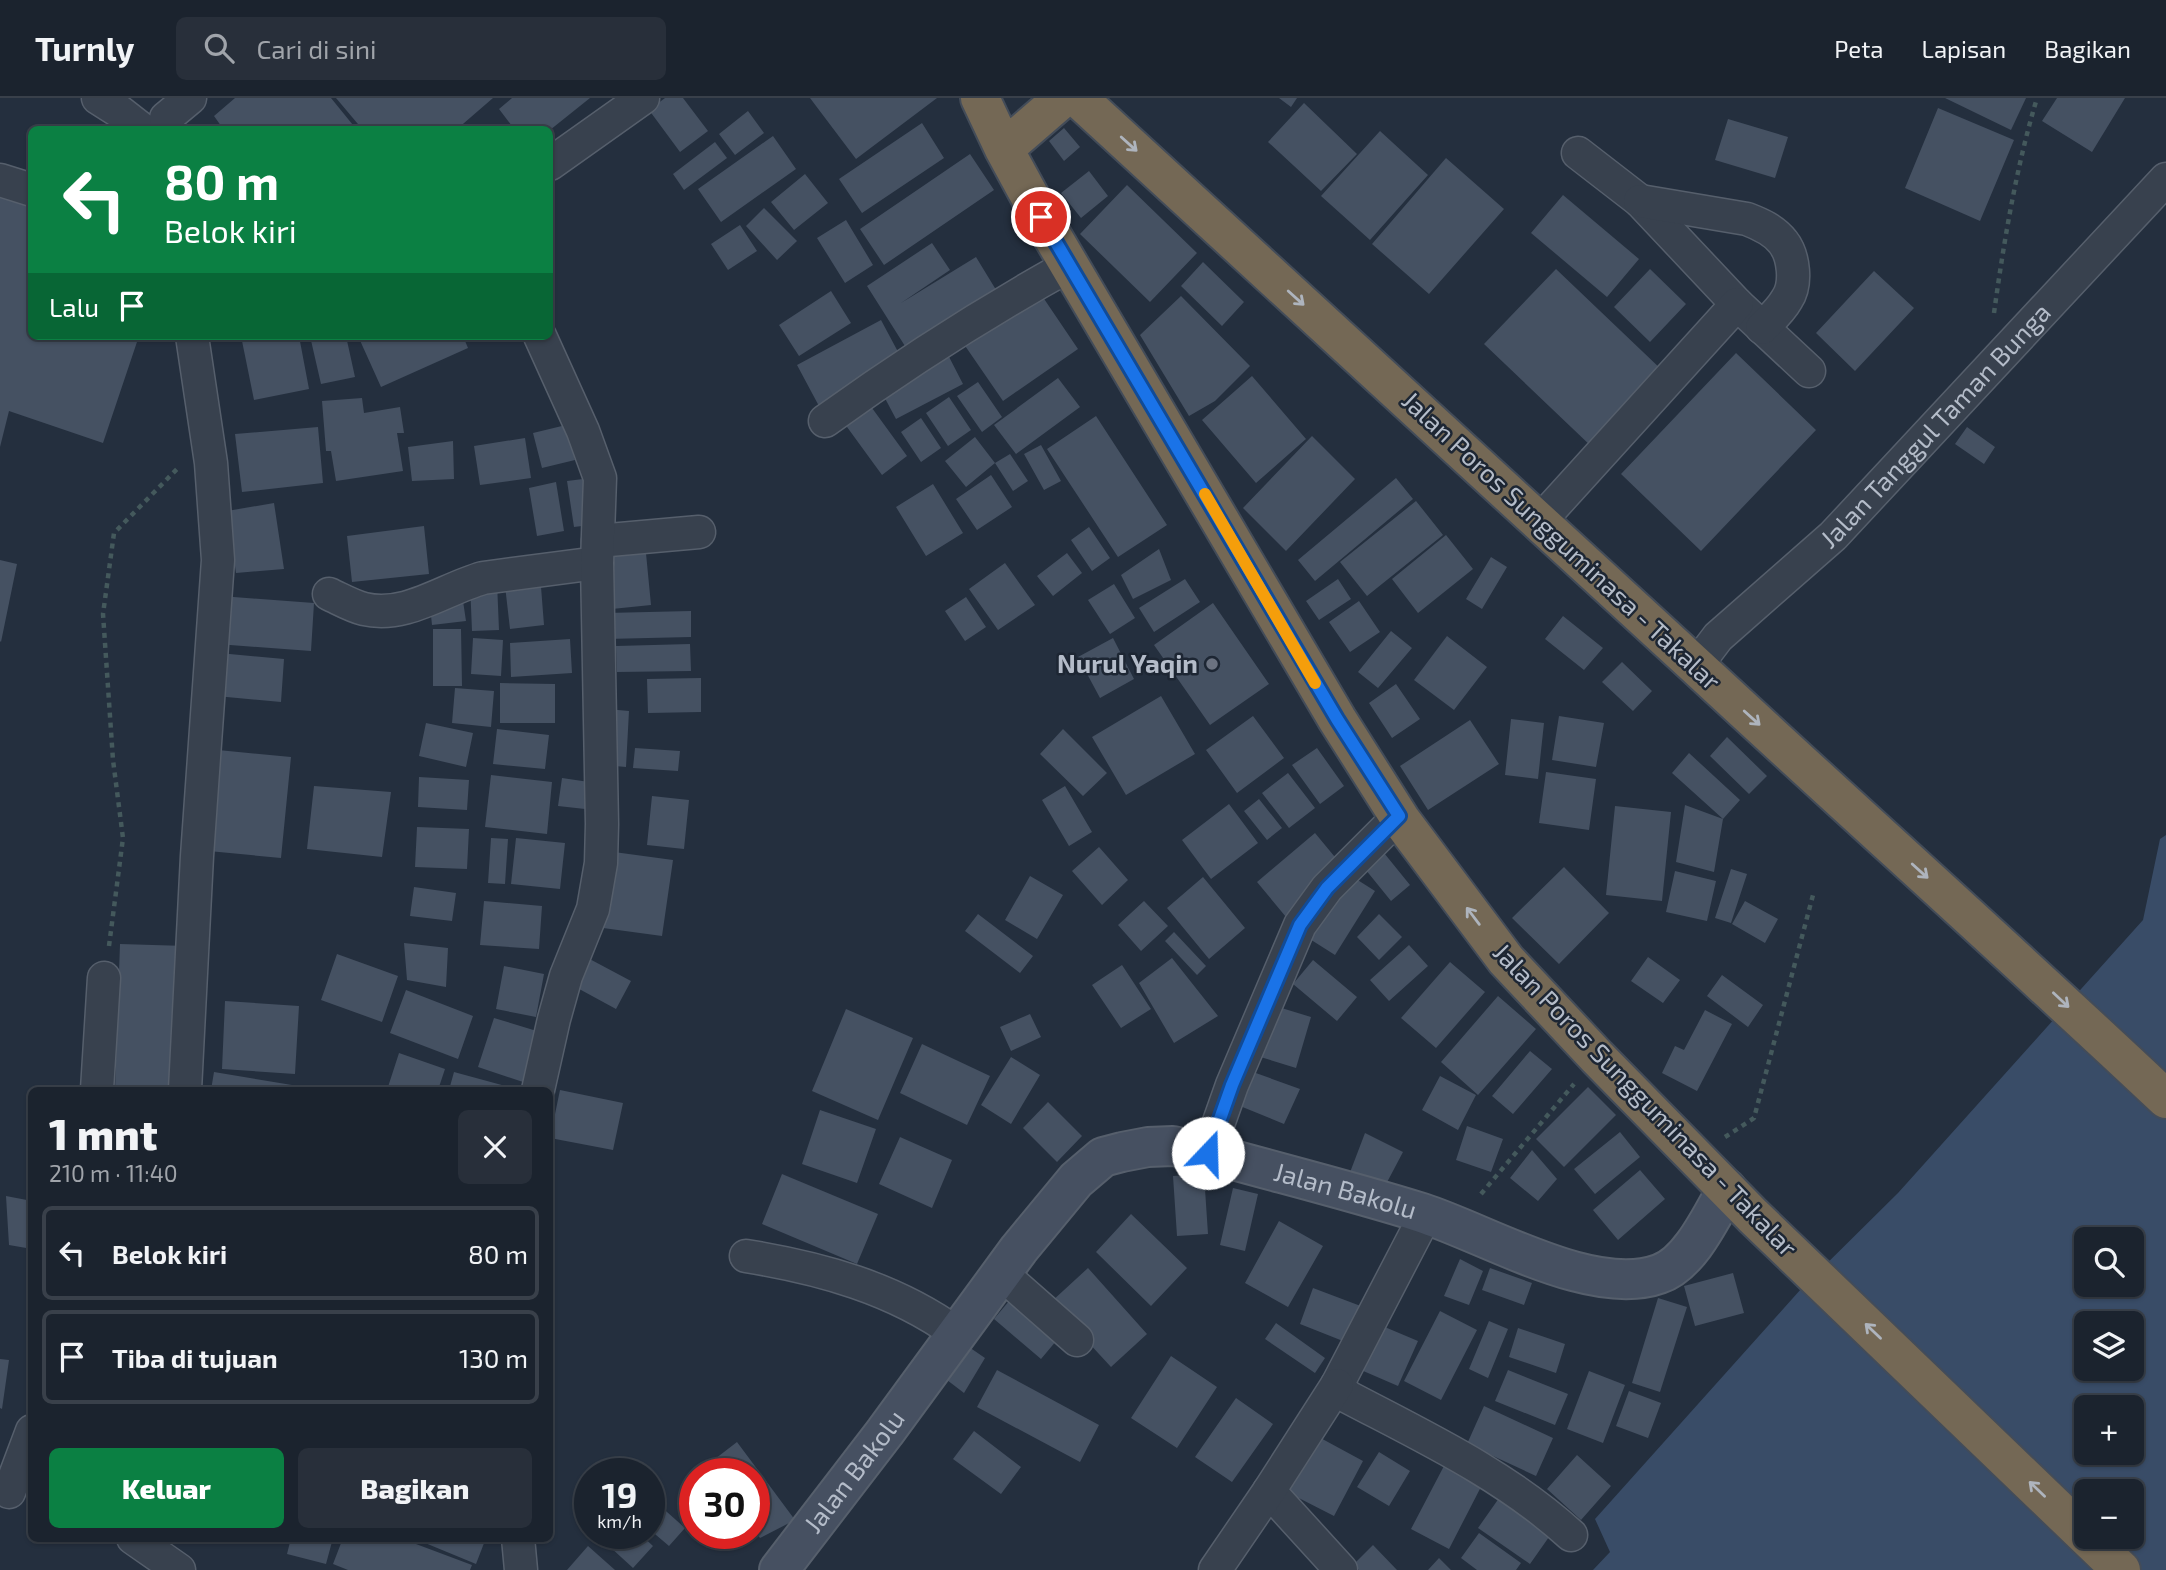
<!DOCTYPE html>
<html lang="id">
<head>
<meta charset="utf-8">
<style>
	:root { --surface:#1b232e; --page:#282f3a; --text:#f1f3f6; --muted:#a0a4aa; --line:#39404a; --accent:#0b8043 }
	body { margin:0; font-family:"Exo 2",sans-serif; background:var(--page); color:var(--text); height:100vh; display:flex; flex-direction:column; font-size:26px; white-space:nowrap }
	* { box-sizing:border-box; margin:0 }
	p { font-size:23px; color:var(--muted) }
	.icon { flex:none; width:38px; height:38px; fill:none; stroke:currentColor; stroke-width:2; stroke-linecap:round; stroke-linejoin:round }
	.map { position:relative; flex:1; overflow:hidden }
	.side { position:absolute; left:28px; top:989px; width:525px; height:455px; display:flex; flex-direction:column; background:var(--surface); border-radius:10px; box-shadow:0 2px 5px #0004,0 0 0 2px var(--line) }
	.side>* { flex:none }
	.top-card { position:absolute; left:28px; top:28px; width:525px; height:214px; border-radius:10px; box-shadow:0 2px 5px #0004,0 0 0 2px var(--line); background:#0b8043; color:#fff; overflow:hidden }
	.tools { position:absolute; left:2074px; top:1129px; display:grid; gap:14px }
	.tools a { display:grid; place-items:center; width:70px; height:70px; border-radius:10px; background:var(--surface); box-shadow:0 2px 5px #0004,0 0 0 2px var(--line); font-size:35px }
	.speed { position:absolute; left:574px; top:1360px; display:flex; gap:14px; font-size:35px; font-weight:700; text-align:center }
	.speed>* { display:grid; place-content:center; width:91px; height:91px; border-radius:50%; background:var(--surface); box-shadow:0 2px 5px #0004,0 0 0 2px var(--line); line-height:1 }
	.speed small { font-size:18px; font-weight:400 }
	.speed .limit { border:10px solid #d22; background:#fff; color:#111 }
	.pin { position:absolute; display:grid; place-items:center; width:60px; height:60px; color:#fff; margin:-30px; border:4px solid #fff; border-radius:50%; box-shadow:0 2px 7px #0007 }
	.me { position:absolute; width:77px; margin:-38px; rotate:21deg; stroke-linejoin:round; filter:drop-shadow(0 0 5px #0008) }
	.turn { display:flex; align-items:center; gap:24px; height:147px; padding:0 21px; font-size:32px }
	.turn .icon { width:91px; height:91px; stroke-width:2.5 }
	.turn b { display:block; font-size:49px; line-height:60px }
	.then { display:flex; align-items:center; height:66px; padding:0 21px; background:#0003; gap:14px; font-size:26px }
	.round { display:grid; place-items:center; flex:none; width:74px; height:74px; border-radius:10px; background:var(--page) }
	.head { display:flex; align-items:center; justify-content:space-between; height:119px; padding:0 21px }
	h1 { font-size:42px; font-weight:800; line-height:52px }
	.cta { display:flex; gap:14px; margin-top:auto; padding:14px 21px }
	.cta a { flex:1; height:80px; border-radius:10px; background:var(--accent); color:#fff; font-size:28px; font-weight:800; line-height:80px; text-align:center }
	.cta a+a { background:var(--page); color:var(--text) }
	ul { padding:0; list-style:none }
	li { display:flex; align-items:center; gap:21px; height:94px; margin:0 14px 10px; padding:0 7px; border:4px solid var(--line); border-radius:10px }
	li div { flex:1 }
	li b { display:block; font-size:26px }
	li em { font-style:normal }
	header { display:flex; align-items:center; gap:42px; box-sizing:border-box; height:98px; padding:0 35px; background:var(--surface); border-bottom:2px solid var(--line) }
	header strong { font-size:33px }
	nav { display:flex; gap:38px; margin-inline-start:auto; font-size:24px }
	.search { width:490px; height:63px; background:var(--page); display:flex; align-items:center; gap:18px; box-sizing:border-box; padding:0 24px; border-radius:10px; color:var(--muted); font-size:26px }
	.map>svg:first-child { display:block }
</style>
</head>
<body>
<header>
<strong>Turnly</strong>
<div class="search"><svg class="icon" aria-label="search" viewBox="0 0 24 24"><circle cx="10" cy="10" r="6"/><path d="M15 15l6 6"/></svg>Cari di sini</div>
<nav><a>Peta</a><a>Lapisan</a><a>Bagikan</a></nav>
</header>
<div class="map">
<svg width="2166" height="1472" viewBox="0 0 2166 1472">
	<rect width="100%" height="100%" fill="#242f3e"/>
	<path fill="#394c67" fill-rule="evenodd" d="M2166,737V1472H1593L1610,1454L1595,1421L1801,1191L1898,1095L2143,822L2160,741ZM2086,1141H2132V1186H2086ZM2086,1225H2132V1270H2086ZM2086,1309H2132V1354H2086ZM2086,1393H2132V1438H2086Z"/>
	<path fill="#455162" d="M235,0H331L357,32H224L214,18Z
		M336,0H493L456,32H363Z
		M512,0H590L550,32H515L499,11Z
		M665,0H683L708,33L680,54L649,12Z
		M810,0H937L856,61Z
		M1279,0H1297L1291,9Z
		M1945,0H2026L2011,32Z
		M2057,0H2125L2092,54L2042,23Z
		M1304,5L1357,56L1321,93L1268,44Z
		M1938,10L2014,42L1980,123L1905,90Z
		M748,13L764,35L735,57L719,36Z
		M1728,21L1788,39L1775,80L1715,62Z
		M922,25L944,60L862,115L839,81Z
		M1064,30L1080,49L1064,63L1049,43Z
		M1380,33L1428,77L1370,142L1321,98Z
		M773,38L796,71L721,124L698,91Z
		M715,44L727,60L684,92L673,76Z
		M970,56L994,92L884,167L860,131Z
		M1446,60L1504,111L1429,196L1372,146Z
		M1089,73L1108,98L1081,120L1061,95Z
		M805,76L828,105L794,132L771,104Z
		M1127,87L1197,155L1150,204L1080,136Z
		M0,97L32,108V238H139L103,345L9,313L0,349Z
		M1563,97L1639,161L1607,199L1531,135Z
		M764,110L797,143L777,162L746,128Z
		M846,122L873,167L845,185L817,140Z
		M740,127L757,153L728,172L711,146Z
		M932,145L950,172L901,205L976,159L1001,200L910,256L867,188Z
		M1203,164L1244,204L1222,228L1181,188Z
		M1556,171L1664,274L1593,350L1484,246Z
		M1650,171L1686,206L1650,244L1614,209Z
		M1874,173L1914,210L1855,273L1816,235Z
		M1034,186L1078,251L1003,303L959,239Z
		M831,193L851,225L799,258L779,227Z
		M1181,198L1250,268L1215,303L1189,318L1140,237Z
		M881,222L904,265L820,310L797,267Z
		M241,238H299L309,291L254,302Z
		M310,238H346L355,279L321,286Z
		M358,238H463L468,250L381,289Z
		M946,253L963,286L896,321L879,289Z
		M1736,255L1816,332L1701,453L1621,376Z
		M1252,278L1306,341L1256,385L1202,322Z
		M1058,280L1080,309L1016,356L994,327Z
		M978,284L1002,319L982,334L957,298Z
		M864,299L907,358L882,377L839,318Z
		M949,299L971,332L948,348L926,315Z
		M362,300L364,315L400,309L404,335H397L403,373L336,383L331,353H326L322,303Z
		M1096,318L1167,427L1118,459L1047,351Z
		M921,320L941,350L921,364L901,334Z
		M566,327L575,362L542,370L533,335Z
		M318,329L323,385L242,394L235,336Z
		M1967,329L1995,349L1984,366L1955,346Z
		M1312,338L1355,381L1286,453L1243,410Z
		M975,339L995,365L966,389L945,363Z
		M525,340L531,380L480,387L474,348Z
		M453,343L454,381L412,383L408,349Z
		M1041,347L1061,383L1044,392L1024,356Z
		M1010,356L1028,383L1013,393L995,365Z
		M991,377L1012,409L977,432L956,401Z
		M1396,380L1413,401L1315,483L1298,462Z
		M583,381L590,427L574,429L567,383Z
		M556,384L564,433L537,438L529,390Z
		M933,386L963,435L926,458L896,409Z
		M1416,403L1443,437L1367,498L1340,464Z
		M274,405L284,471L236,475L227,413Z
		M424,428L429,476L352,484L347,438Z
		M1089,429L1110,460L1092,473L1071,442Z
		M1446,437L1473,471L1418,515L1392,481Z
		M645,445L651,507L612,511L608,449Z
		M1159,451L1171,482L1133,501L1121,477Z
		M1067,455L1082,475L1053,498L1037,478Z
		M1491,459L1507,469L1482,511L1466,501Z
		M0,462L17,466L1,544L0,543Z
		M1005,465L1035,507L998,532L969,491Z
		M540,476L544,527L510,531L504,479Z
		M1185,481L1200,504L1154,534L1139,510Z
		M1338,481L1351,501L1319,522L1306,503Z
		M497,484L499,532L472,533L470,485Z
		M1114,486L1135,520L1110,536L1088,502Z
		M221,498L314,505L311,553L217,546Z
		M966,499L986,529L965,543L945,513Z
		M463,503L466,523L432,527L430,508Z
		M1359,503L1380,534L1350,554L1329,524Z
		M1213,505L1269,586L1210,627L1154,547Z
		M691,513V539L606,541V515Z
		M1563,518L1603,550L1584,572L1545,541Z
		M433,531H461L462,588H433Z
		M1391,533L1412,550L1378,590L1358,574Z
		M1447,538L1487,569L1454,612L1414,582Z
		M473,540L503,542L501,578L471,576Z
		M1113,540L1134,581L1100,600L1078,559Z
		M570,541L572,575L511,579L510,545Z
		M690,546L691,573L617,574L616,548Z
		M219,555L284,561L281,604L216,598Z
		M1622,564L1652,593L1633,613L1602,584Z
		M701,580V614L648,615L647,581Z
		M500,585L555,586V625H500Z
		M1396,586L1420,621L1392,640L1369,605Z
		M455,590L494,593L491,629L452,625Z
		M1161,598L1195,656L1126,697L1092,639Z
		M607,611L629,613L626,669L604,667Z
		M1253,618L1284,660L1237,695L1206,652Z
		M1559,618L1604,625L1596,669L1552,662Z
		M1511,621L1544,625L1538,681L1505,677Z
		M1470,622L1499,666L1428,712L1400,668Z
		M426,625L473,635L466,669L419,658Z
		M497,631L549,637L545,671L493,666Z
		M1063,631L1107,675L1083,698L1040,656Z
		M1727,639L1767,678L1749,696L1710,658Z
		M635,650L680,653L678,673L633,670Z
		M1317,650L1344,688L1320,706L1292,667Z
		M208,651L291,659L281,760L198,752Z
		M1689,655L1740,702L1723,721L1714,774L1676,764L1685,707L1723,721L1672,675Z
		M1546,674L1596,681L1589,732L1539,725Z
		M1288,675L1315,710L1289,730L1262,695Z
		M491,677L552,684L547,736L485,729Z
		M419,679L469,682L467,712L418,709Z
		M562,680L589,684L585,711L558,708Z
		M314,688L391,694L382,759L307,751Z
		M1065,688L1092,734L1069,748L1042,702Z
		M652,698L689,702L684,751L647,747Z
		M1259,701L1282,730L1267,742L1244,713Z
		M1229,706L1258,745L1211,781L1182,742Z
		M1615,708L1671,714L1662,803L1606,797Z
		M417,729L469,731L467,771L415,769Z
		M1315,735L1344,770L1286,819L1257,784Z
		M491,740L508,741L505,786L488,785Z
		M516,740L565,745L560,791L511,786Z
		M1099,749L1128,782L1102,807L1072,773Z
		M1380,750L1410,787L1391,803L1361,766Z
		M614,754L673,762L662,838L603,830Z
		M1564,769L1609,815L1559,866L1512,820Z
		M1731,771L1747,776L1731,825L1715,820Z
		M1675,773L1716,783L1707,823L1666,814Z
		M1345,774L1375,793L1335,857L1305,838Z
		M1030,778L1063,797L1037,841L1005,822Z
		M1203,779L1245,830L1209,861L1167,810Z
		M414,789L456,795L452,823L410,818Z
		M484,803L542,808L539,851L480,847Z
		M1144,803L1168,828L1141,853L1118,827Z
		M1745,803L1778,821L1765,845L1732,826Z
		M978,816L1033,858L1020,875L965,833Z
		M1379,816L1402,839L1379,862L1357,839Z
		M1174,834L1206,868L1197,877L1165,843Z
		M404,845L448,850L446,889L407,882Z
		M120,846L186,848L181,992H115Z
		M1409,847L1428,868L1389,903L1370,882Z
		M337,856L398,878L382,924L321,902Z
		M584,858L631,883L616,911L570,886Z
		M1648,859L1680,882L1663,905L1631,883Z
		M1172,860L1218,918L1174,945L1139,885Z
		M1313,862L1357,899L1337,923L1293,886Z
		M1450,864L1485,894L1436,950L1401,920Z
		M1122,867L1151,911L1121,930L1092,887Z
		M504,868L544,876L536,919L496,911Z
		M1722,877L1763,907L1748,929L1707,898Z
		M406,892L473,918L458,961L390,935Z
		M1498,898L1536,931L1478,997L1441,964Z
		M225,903L299,908L295,976L222,971Z
		M1268,906L1311,919L1296,970L1254,957Z
		M846,911L913,940L878,1022L812,993Z
		M1705,912L1732,926L1697,993L1662,975L1675,948L1684,952Z
		M1030,916L1041,939L1011,953L1000,929Z
		M494,920L540,934L523,984L478,969Z
		M922,946L990,978L967,1027L900,995Z
		M1530,953L1552,971L1513,1016L1492,998Z
		M399,955L445,971L438,992H387Z
		M1011,959L1040,977L1011,1026L981,1007Z
		M214,974L304,989L303,992H211Z
		M454,974L516,991V992H449Z
		M1253,974L1300,991L1284,1026L1240,1008Z
		M1440,978L1476,997L1458,1032L1422,1012Z
		M1588,989L1616,1017L1564,1069L1536,1041Z
		M560,992L623,1005L613,1052L550,1040Z
		M1048,1004L1082,1038L1057,1064L1023,1030Z
		M820,1012L876,1031L857,1085L802,1066Z
		M1467,1028L1503,1041L1491,1074L1456,1062Z
		M1620,1034L1640,1059L1595,1096L1574,1071Z
		M1365,1035L1403,1054L1384,1090L1349,1077Z
		M900,1039L952,1062L932,1110L879,1086Z
		M1532,1052L1557,1081L1538,1103L1510,1080Z
		M1640,1072L1665,1101L1618,1142L1593,1112Z
		M782,1076L878,1116L857,1166L762,1126Z
		M1204,1076L1208,1136L1177,1138L1173,1078Z
		M1233,1090L1258,1096L1245,1153L1220,1147Z
		M6,1098L32,1103V1151L9,1147Z
		M1131,1116L1187,1170L1151,1208L1096,1154Z
		M1279,1123L1323,1148L1288,1209L1245,1185Z
		M1460,1161L1483,1173L1469,1207L1444,1198Z
		M1088,1170L1147,1236L1111,1269L1051,1204Z
		M1490,1170L1532,1185L1524,1207L1482,1192Z
		M1733,1175L1744,1215L1695,1228L1684,1188Z
		M1313,1190L1366,1210L1353,1247L1300,1226Z
		M1015,1196L1062,1236L1041,1261L994,1221Z
		M1658,1200L1687,1209L1660,1294L1632,1285Z
		M1440,1213L1477,1232L1441,1302L1404,1283Z
		M1489,1223L1508,1231L1488,1280L1469,1271Z
		M1276,1225L1325,1260L1315,1275L1265,1241Z
		M1380,1227L1418,1243L1398,1288L1361,1272Z
		M1518,1230L1565,1246L1556,1275L1509,1259Z
		M966,1247L985,1260L964,1295L947,1282Z
		M1171,1258L1217,1289L1177,1350L1131,1320Z
		M0,1261L9,1262L2,1311L0,1310Z
		M997,1272L1099,1327L1080,1364L977,1309Z
		M1508,1272L1568,1296L1555,1327L1495,1303Z
		M1589,1273L1625,1287L1603,1345L1567,1331Z
		M1629,1293L1661,1305L1648,1340L1616,1328Z
		M1236,1300L1273,1326L1232,1384L1195,1359Z
		M1484,1308L1553,1340L1536,1378L1467,1346Z
		M974,1333L1021,1369L1001,1396L953,1361Z
		M1315,1337L1363,1363L1334,1418L1285,1393Z
		M737,1344L795,1422L760,1440L754,1432V1376H718L711,1364Z
		M1379,1354L1410,1373L1389,1408L1357,1389Z
		M1577,1357L1611,1388L1581,1422L1547,1391Z
		M1445,1366L1483,1385L1449,1451L1411,1431Z
		M1504,1393L1556,1429L1530,1466L1478,1430Z
		M649,1398L685,1430L669,1448L649,1431Z
		M600,1435H639L653,1448L633,1470L598,1438Z
		M1479,1435L1521,1465L1516,1472H1477L1461,1460Z
		M291,1440H333L326,1466L287,1456Z
		M343,1440H400L472,1467L470,1472H348L333,1466Z
		M413,1440H486L476,1466Z
		M1373,1447L1397,1472H1359L1354,1466Z
		M588,1448L615,1472H567Z
		M1439,1460L1451,1472H1428Z"/>
	<g fill="none" stroke-linecap="round" stroke-linejoin="round">
		<defs>
			<g id="street">
				<path d="M98,0L120,14L143,32"/>
				<path d="M166,20L190,0"/>
				<path d="M1578,55L1640,103L1737,206L1809,273"/>
				<path d="M550,66L643,0"/>
				<path d="M0,82L32,92"/>
				<path d="M1640,103L1747,121C1760,126 1774,132 1783,144C1794,158 1797,186 1787,201C1781,212 1771,221 1762,230"/>
				<path d="M825,323C904,266 985,214 1070,167"/>
				<path d="M1540,423L1737,206"/>
				<path d="M598,443L699,434"/>
				<path d="M329,496C340,501 352,508 364,511C406,521 444,491 483,480L597,465"/>
				<path id="s1" d="M1696,568L1718,539L1833,438L2166,81"/>
				<path d="M97,992L104,880"/>
				<path d="M185,992L197,758L218,462L211,365L192,238"/>
				<path d="M538,992L554,921L566,878L593,811L601,765L602,726L597,465L600,380L583,333L540,238"/>
				<path d="M1208,1055L1232,987L1300,827L1327,790L1399,718"/>
				<path d="M1426,1116L1337,1287L1348,1299C1426,1340 1505,1377 1571,1437"/>
				<path d="M746,1158C820,1170 894,1190 956,1235"/>
				<path d="M1002,1176L1077,1242"/>
				<path d="M1269,1393L1341,1472"/>
				<path d="M9,1394L32,1333"/>
				<path d="M133,1440L179,1472"/>
				<path d="M518,1440L521,1472"/>
				<path d="M1215,1472L1269,1393L1337,1287"/>
			</g>
			<g id="secondary">
				<path id="s2" d="M779,1472L885,1334L1019,1151L1076,1082L1103,1059L1122,1054L1148,1049L1173,1048L1208,1055C1279,1075 1352,1093 1422,1115C1487,1136 1593,1200 1659,1176C1690,1166 1712,1117 1727,1091"/>
			</g>
			<path id="highway" d="M980,0L1004,51L1041,119L1337,621L1401,722L1506,862L1597,959L1753,1118L2121,1472
				M1078,0C1285,189 1490,379 1696,568C1852,713 2011,855 2166,1001
				M1004,51L1063,0"/>
		</defs>
		<use href="#street" stroke="#565f6c" stroke-width="35"/>
		<use href="#secondary" stroke="#565f6c" stroke-width="42"/>
		<use href="#highway" stroke="#434c59" stroke-width="42"/>
		<path stroke="#44595c" stroke-width="4.5" stroke-dasharray="5 5" stroke-linecap="butt" d="M1994,215C2004,143 2016,70 2037,0
			M109,848L123,740L113,662L103,516L114,435L177,371
			M1725,1039L1754,1020L1813,797
			M1481,1096L1574,986"/>
		<use href="#street" stroke="#38414e" stroke-width="32"/>
		<use href="#secondary" stroke="#465061" stroke-width="38"/>
		<use href="#highway" stroke="#746855" stroke-width="38"/>
	</g>
	<defs><path id="oneway-shaft" d="M-6 0H5M1.5-3L5.5 0L1.5 3" fill="none" stroke-width="1.6" stroke-linecap="round" stroke-linejoin="round" transform="scale(1.75)"/></defs>
	<g stroke="#aeb4bd">
		<use href="#oneway-shaft" transform="translate(1129 46) rotate(42)"/>
		<use href="#oneway-shaft" transform="translate(1296 200) rotate(42)"/>
		<use href="#oneway-shaft" transform="translate(1752 620) rotate(42)"/>
		<use href="#oneway-shaft" transform="translate(1920 773) rotate(42)"/>
		<use href="#oneway-shaft" transform="translate(1473 818) rotate(-127)"/>
		<use href="#oneway-shaft" transform="translate(2061 902) rotate(43)"/>
		<use href="#oneway-shaft" transform="translate(1873 1233) rotate(-136)"/>
		<use href="#oneway-shaft" transform="translate(2037 1391) rotate(-136)"/>
	</g>
	<g fill="none" stroke-linecap="round" stroke-linejoin="round">
		<defs>
			<path id="route" d="M1041,119L1337,621L1399,718L1327,790L1300,827L1232,987L1208,1055"/>
		</defs>
		<use href="#route" stroke="#114b97" stroke-width="18"/>
		<use href="#route" stroke="#1a73e8" stroke-width="12"/>
		<path stroke="#f59e0b" stroke-width="12" d="M1205,396L1315,585"/>
	</g>
	<circle fill="#6b7280" stroke="#1d2633" stroke-width="2.5" cx="1212" cy="566" r="7"/>
	<g text-anchor="middle" stroke-width="5" stroke-linejoin="round" paint-order="stroke">
		<g font-size="26" fill="#b4bcc9" stroke="#1d2633">
			<text dy="9" stroke="none"><textPath href="#s1" startOffset="340">Jalan Tanggul Taman Bunga</textPath></text>
			<text transform="translate(1561 443) rotate(43)" y="9">Jalan Poros Sungguminasa - Takalar</text>
			<text transform="translate(1645 1002) rotate(46)" y="9">Jalan Poros Sungguminasa - Takalar</text>
			<text dy="9" stroke="none"><textPath href="#s2" startOffset="775">Jalan Bakolu</textPath></text>
			<text dy="9" stroke="none"><textPath href="#s2" startOffset="124">Jalan Bakolu</textPath></text>
		</g>
		<g font-size="26" font-weight="bold" fill="#b4bcc9" stroke="#1d2633" text-anchor="end">
			<text x="1198" y="575">Nurul Yaqin</text>
		</g>
	</g>
</svg>
<div class="tools">
<a><svg class="icon" aria-label="search" viewBox="0 0 24 24"><circle cx="10" cy="10" r="6"/><path d="M15 15l6 6"/></svg></a>
<a><svg class="icon" aria-label="layers" viewBox="0 0 24 24"><path d="M12 4l9 5-9 5-9-5zM3 14l9 5 9-5"/></svg></a>
<a>+</a>
<a>−</a>
</div>
<div class="speed"><div>19<small>km/h</small></div><div class="limit">30</div></div>
<div class="pin" style="left:1041px;top:119px;background:#d93025"><svg class="icon" aria-label="arrive" viewBox="0 0 24 24"><path d="M6 21V4h12l-3 4 3 4H6"/></svg></div>
<svg class="me" style="left:1208px;top:1055px" viewBox="-20 -20 40 40"><circle r="19" fill="#fff"/><path d="M0-13L10 11 0 6-10 11z" fill="#1a73e8"/></svg>
<div class="top-card">
<div class="turn"><svg class="icon" aria-label="left" viewBox="0 0 24 24"><path d="M17 20v-9H6M10 6l-5 5 5 5"/></svg><div><b>80 m</b>Belok kiri</div></div>
<div class="then">Lalu<svg class="icon" aria-label="arrive" viewBox="0 0 24 24"><path d="M6 21V4h12l-3 4 3 4H6"/></svg></div>
</div>
<section class="side">
<div class="head"><div><h1>1 mnt</h1><p>210 m · 11:40</p></div><a class="round"><svg class="icon" aria-label="close" viewBox="0 0 24 24"><path d="M6 6l12 12M18 6L6 18"/></svg></a></div>
<ul>
<li><svg class="icon" aria-label="left" viewBox="0 0 24 24"><path d="M17 20v-9H6M10 6l-5 5 5 5"/></svg><div><b>Belok kiri</b></div><em>80 m</em></li>
<li><svg class="icon" aria-label="arrive" viewBox="0 0 24 24"><path d="M6 21V4h12l-3 4 3 4H6"/></svg><div><b>Tiba di tujuan</b></div><em>130 m</em></li>
</ul>
<div class="cta"><a>Keluar</a><a>Bagikan</a></div>
</section>
</div>
</body>
</html>
